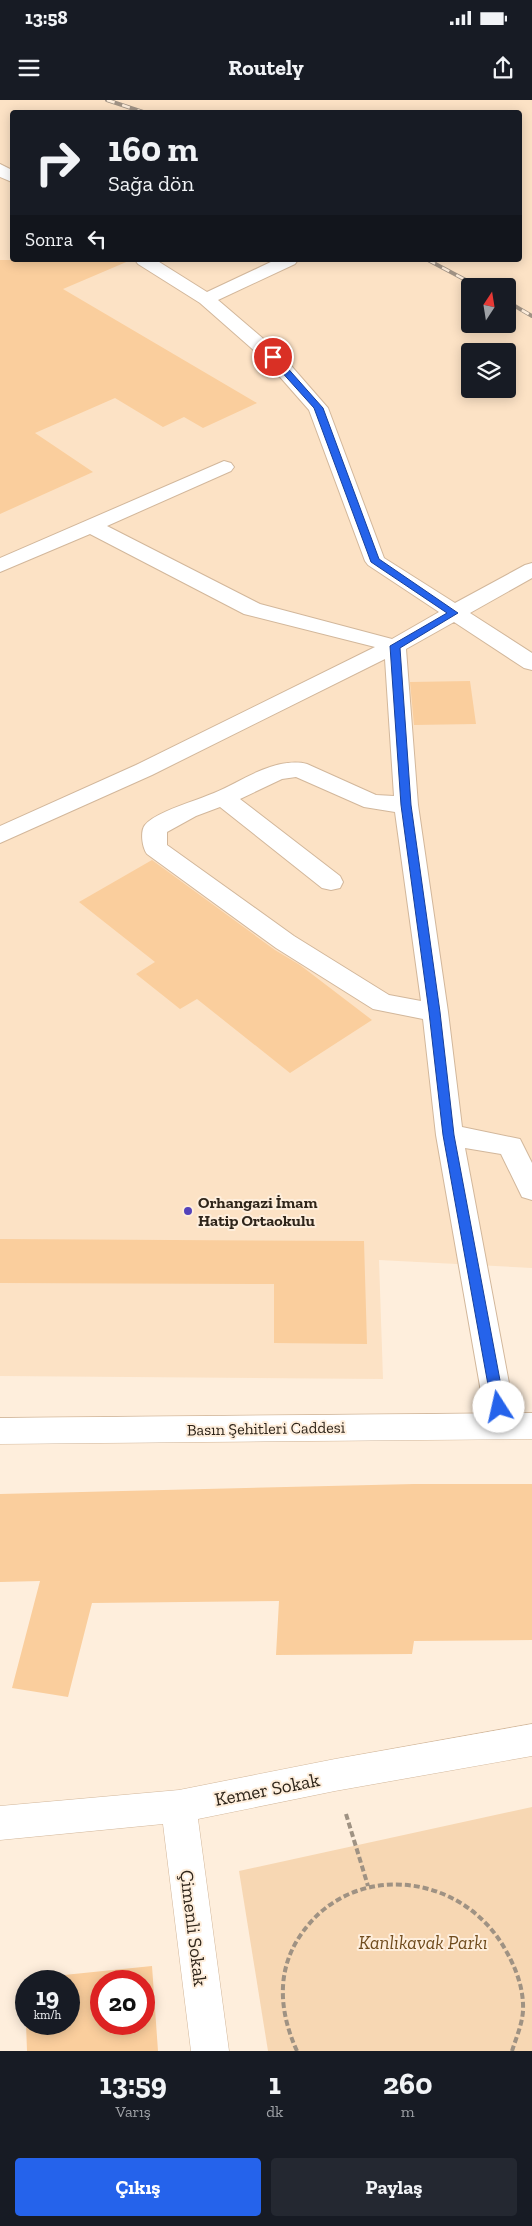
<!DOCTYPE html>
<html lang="tr">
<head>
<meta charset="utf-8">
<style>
	:root { --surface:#171b24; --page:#242831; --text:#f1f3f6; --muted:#9ea1a6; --accent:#2563eb }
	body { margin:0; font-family:"Zilla Slab",serif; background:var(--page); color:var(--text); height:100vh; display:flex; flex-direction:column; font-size:19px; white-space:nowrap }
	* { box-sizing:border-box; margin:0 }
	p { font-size:16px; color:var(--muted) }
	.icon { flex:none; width:28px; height:28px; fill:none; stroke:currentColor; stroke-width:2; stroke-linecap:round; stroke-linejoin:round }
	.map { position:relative; height:1951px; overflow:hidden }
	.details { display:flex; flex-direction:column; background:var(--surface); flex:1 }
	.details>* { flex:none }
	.top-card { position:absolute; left:10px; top:10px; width:512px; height:152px; border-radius:5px; box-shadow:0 2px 12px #0003; background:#171b24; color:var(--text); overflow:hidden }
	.needle { width:32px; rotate:12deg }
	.buttons { position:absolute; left:461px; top:178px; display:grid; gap:10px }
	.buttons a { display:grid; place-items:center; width:55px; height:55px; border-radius:5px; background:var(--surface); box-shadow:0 2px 12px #0003; font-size:25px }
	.speed { position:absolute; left:15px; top:1870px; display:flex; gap:10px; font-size:25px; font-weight:700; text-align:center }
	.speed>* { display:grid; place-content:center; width:65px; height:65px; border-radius:50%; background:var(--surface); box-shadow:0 2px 12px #0003; line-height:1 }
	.speed small { font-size:12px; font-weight:400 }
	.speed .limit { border:8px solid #d22; background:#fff; color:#111 }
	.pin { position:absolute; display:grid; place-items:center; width:42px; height:42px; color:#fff; margin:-21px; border:2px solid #fff; border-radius:50%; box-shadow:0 1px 5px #0007 }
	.me { position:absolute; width:55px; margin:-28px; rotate:350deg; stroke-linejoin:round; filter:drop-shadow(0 0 4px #0008) }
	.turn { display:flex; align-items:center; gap:18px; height:105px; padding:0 15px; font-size:22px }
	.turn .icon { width:65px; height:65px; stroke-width:2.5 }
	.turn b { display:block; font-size:35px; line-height:42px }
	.then { display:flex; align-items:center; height:48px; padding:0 15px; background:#0003; gap:10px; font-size:19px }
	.eta { display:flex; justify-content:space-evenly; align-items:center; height:85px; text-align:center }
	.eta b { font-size:30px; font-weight:700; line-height:35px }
	.button { display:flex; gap:10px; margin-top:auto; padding:10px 15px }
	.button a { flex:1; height:58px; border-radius:5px; background:var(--accent); color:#fff; font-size:20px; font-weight:700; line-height:58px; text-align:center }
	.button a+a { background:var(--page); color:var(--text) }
	.status { display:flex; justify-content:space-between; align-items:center; height:35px; padding:0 25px; background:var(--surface); direction:ltr }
	.status svg { height:14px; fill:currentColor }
	header { display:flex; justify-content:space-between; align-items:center; height:65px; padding:0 15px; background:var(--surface); font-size:22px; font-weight:700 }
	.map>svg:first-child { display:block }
</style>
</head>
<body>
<div class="status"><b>13:58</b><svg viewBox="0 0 49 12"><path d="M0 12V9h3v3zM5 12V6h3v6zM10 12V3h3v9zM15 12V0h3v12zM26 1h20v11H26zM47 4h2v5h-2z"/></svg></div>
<header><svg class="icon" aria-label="menu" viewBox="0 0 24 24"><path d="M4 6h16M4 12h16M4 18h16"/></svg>Routely<svg class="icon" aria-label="share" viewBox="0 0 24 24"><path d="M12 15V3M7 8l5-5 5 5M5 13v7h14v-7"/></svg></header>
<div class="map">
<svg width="532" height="1951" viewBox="0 0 532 1951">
	<rect width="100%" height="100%" fill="#feeedc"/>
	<path fill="#fce2c5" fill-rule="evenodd" d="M0,0H532V1168L379,1160L383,1279L0,1276ZM12,12H520V160H12ZM470,186H508V224H470ZM470,251H508V289H470Z"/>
	<path fill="#f7d7b3" d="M532,1707V1951H268L239,1771Z"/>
	<path fill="#face9d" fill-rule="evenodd" d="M0,160H131L63,189L257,303L203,328L184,317L163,327L115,298L35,333L93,372L0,414Z
		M470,581L476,624L414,625L410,582Z
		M152,760L275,850L300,865L372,920L290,973L197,899L180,909L136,874L155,862L79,802Z
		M0,1139L364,1141L367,1244L274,1243V1184L0,1183Z
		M414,1384H532V1540L414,1541L412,1554L276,1555L279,1501L92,1503L68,1597L12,1588L40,1481L0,1482V1394Z
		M152,1866L158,1951H27L26,1924H69V1881H26V1920L25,1879ZM101,1881H144V1924H101Z"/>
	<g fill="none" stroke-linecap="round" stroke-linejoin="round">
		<defs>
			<path id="service" d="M0,64L12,70V82L0,77Z
				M135,160H156L207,192L275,160H298L295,164L218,200L280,253L328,308L384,458L455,503L525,465L532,463V478L470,513L532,553V570L524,568L454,522L406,549L418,705L448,912L462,1027L520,1039L532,1063V1100L522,1097L501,1054L465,1048L517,1326L513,1335L502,1338L491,1335L487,1326L436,1035L423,919L373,909L276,848L147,754C142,747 140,731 145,725C155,712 198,700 214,693C233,685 251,673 270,667C281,663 296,661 307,664L376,695L394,696L385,559L152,675L0,743V726L136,665L375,547L244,514L90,434L0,472V458L224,361L231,363L234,367L231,371L107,426L260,504L392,539L439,512L368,465L365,461L309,310L266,261L200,203L138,164ZM296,677L364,707L395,712L421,901L389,895L294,836L167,745V732L196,716L220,707L322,788L331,790L340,788L343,782L340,776L240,699L282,679Z"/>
			<path id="minor" d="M532,1624V1656L335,1691L198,1719L229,1951H191L163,1724L0,1740V1706L179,1690L335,1659Z"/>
			<path id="secondary" d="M532,1313V1339L0,1344V1318Z"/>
		</defs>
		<use href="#service" stroke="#d2b79b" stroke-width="2"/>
		<use href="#minor" stroke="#d2b79b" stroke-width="1"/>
		<use href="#secondary" stroke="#d2b79b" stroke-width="1"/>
		<path stroke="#9f9283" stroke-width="4" stroke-dasharray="6 3" stroke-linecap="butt" d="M346,1714L368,1786
			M297,1951C280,1914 276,1874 298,1839C348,1759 461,1771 505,1849C516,1868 524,1889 523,1911C522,1925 516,1938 512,1951"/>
		<use href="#service" fill="#fff" fill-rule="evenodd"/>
		<use href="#minor" fill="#fff" fill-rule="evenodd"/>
		<use href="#secondary" fill="#fff" fill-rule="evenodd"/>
		<defs>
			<path id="rail" d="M107,0L143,12
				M428,160L477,186
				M508,202L532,216"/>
		</defs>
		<use href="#rail" stroke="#a19385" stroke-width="4"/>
		<use href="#rail" stroke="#feeedc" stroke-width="2.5" stroke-dasharray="8" stroke-linecap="butt"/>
	</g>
	<path fill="#2563eb" stroke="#184099" d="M270,255H276L323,308L379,459L458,513L400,548L411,705L440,912L454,1035L505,1307L503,1310H494L492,1307L443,1035L429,912L401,705L390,546L447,513L371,462L314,308L270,259Z"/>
	<circle fill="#5442ba" stroke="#feeedc" stroke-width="2" cx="188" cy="1111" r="5"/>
	<g text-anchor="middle" stroke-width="4" stroke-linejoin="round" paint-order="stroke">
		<g font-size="16" font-weight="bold" fill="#2f251a" stroke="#feeedc" text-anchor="start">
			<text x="198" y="1108">Orhangazi İmam<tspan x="198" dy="18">Hatip Ortaokulu</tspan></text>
		</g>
		<g font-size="16" fill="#2f251a" stroke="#feeedc">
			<text transform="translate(266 1328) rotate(-1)" y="6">Basın Şehitleri Caddesi</text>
		</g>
		<g font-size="19" fill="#2f251a" stroke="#feeedc">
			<text transform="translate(267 1689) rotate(-11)" y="7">Kemer Sokak</text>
			<text transform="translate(194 1828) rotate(83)" y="7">Çimenli Sokak</text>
		</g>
		<g font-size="19" font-style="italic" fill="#704c1e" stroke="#feeedc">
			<text x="423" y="1849">Kanlıkavak Parkı</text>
		</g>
	</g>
</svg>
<div class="buttons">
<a><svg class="needle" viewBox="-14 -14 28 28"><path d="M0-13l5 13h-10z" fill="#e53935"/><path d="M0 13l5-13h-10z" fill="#9ea1a6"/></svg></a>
<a><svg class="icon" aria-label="layers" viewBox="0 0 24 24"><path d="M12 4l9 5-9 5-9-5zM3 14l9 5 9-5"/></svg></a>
</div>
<div class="speed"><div>19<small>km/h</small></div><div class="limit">20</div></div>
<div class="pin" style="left:273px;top:257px;background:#d93025"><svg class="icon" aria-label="arrive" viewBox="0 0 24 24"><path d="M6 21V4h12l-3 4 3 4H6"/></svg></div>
<svg class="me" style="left:499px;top:1307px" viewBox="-20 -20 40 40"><circle r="19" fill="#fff"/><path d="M0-13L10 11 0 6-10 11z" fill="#2563eb"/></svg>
<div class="top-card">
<div class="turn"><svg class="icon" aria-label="right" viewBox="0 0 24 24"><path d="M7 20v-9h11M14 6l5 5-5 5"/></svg><div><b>160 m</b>Sağa dön</div></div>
<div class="then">Sonra<svg class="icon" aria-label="left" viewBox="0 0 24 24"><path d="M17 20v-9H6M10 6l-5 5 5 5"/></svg></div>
</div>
</div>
<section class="details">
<div class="eta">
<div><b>13:59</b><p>Varış</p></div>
<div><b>1</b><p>dk</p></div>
<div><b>260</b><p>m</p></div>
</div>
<div class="button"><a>Çıkış</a><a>Paylaş</a></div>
</section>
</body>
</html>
